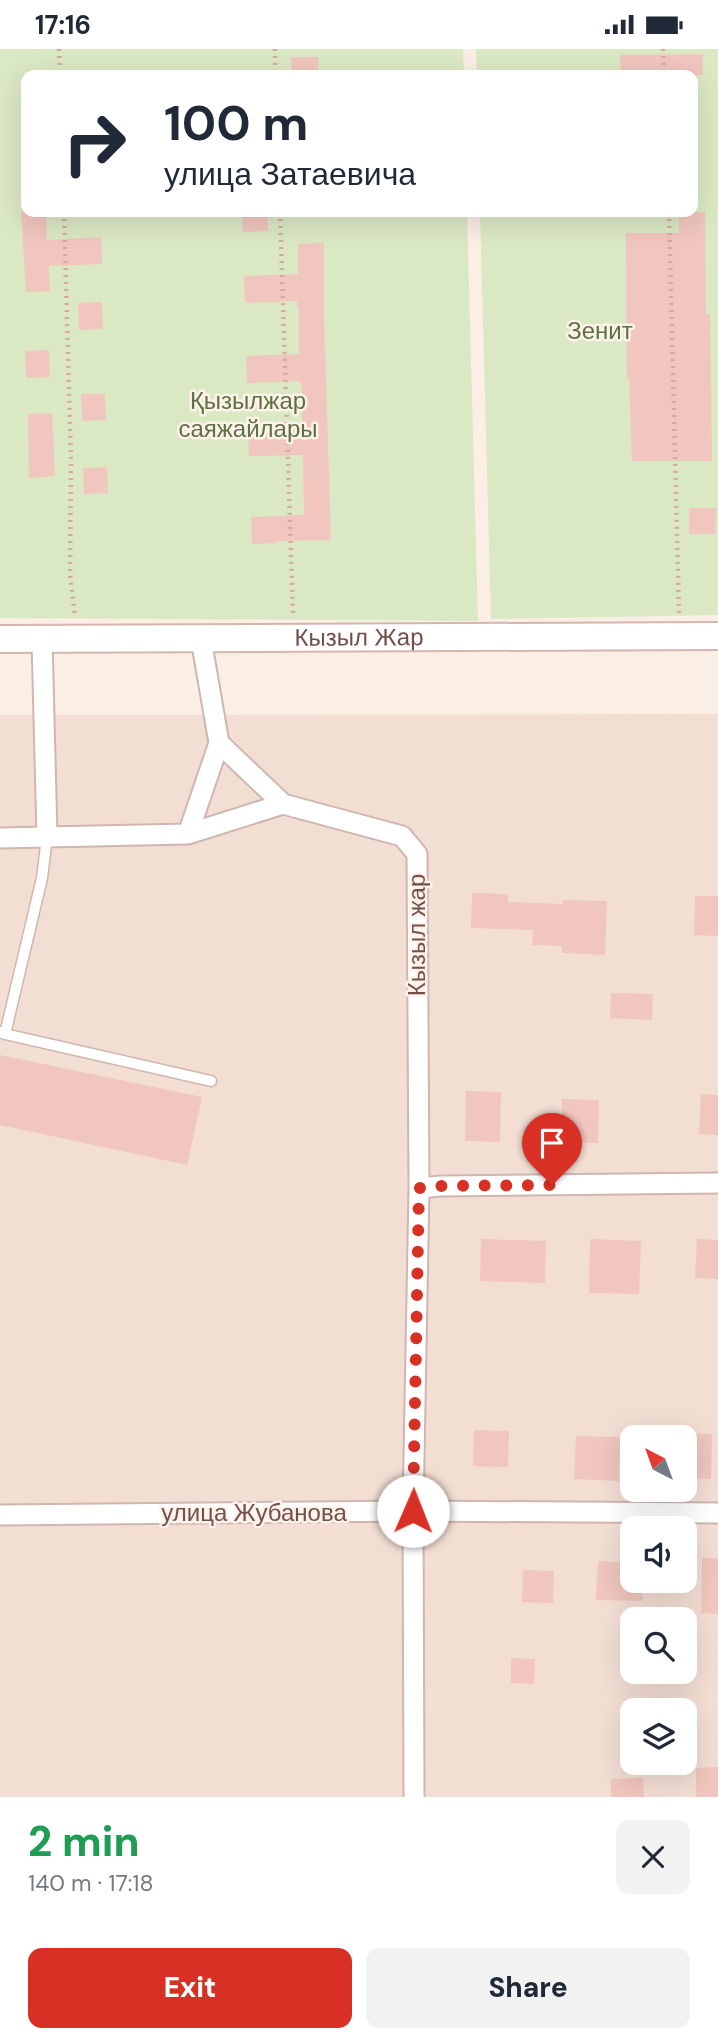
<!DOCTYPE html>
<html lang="en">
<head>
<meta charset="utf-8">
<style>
	:root { --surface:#fff; --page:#f2f2f3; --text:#1f2937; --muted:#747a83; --accent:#d93025 }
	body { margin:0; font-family:"DM Sans",sans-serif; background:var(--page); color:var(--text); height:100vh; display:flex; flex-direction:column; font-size:26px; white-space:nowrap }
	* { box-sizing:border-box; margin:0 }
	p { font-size:23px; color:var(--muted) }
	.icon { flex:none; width:38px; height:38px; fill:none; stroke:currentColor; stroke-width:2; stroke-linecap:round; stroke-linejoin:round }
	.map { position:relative; height:1748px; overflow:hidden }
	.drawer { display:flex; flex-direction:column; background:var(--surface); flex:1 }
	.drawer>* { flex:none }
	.hud { position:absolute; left:21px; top:21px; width:677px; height:147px; border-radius:14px; box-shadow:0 7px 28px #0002; background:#fff; color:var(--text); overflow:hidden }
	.needle { width:46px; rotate:319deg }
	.controls { position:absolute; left:620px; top:1376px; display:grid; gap:14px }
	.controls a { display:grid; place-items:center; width:77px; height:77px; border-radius:14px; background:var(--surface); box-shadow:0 7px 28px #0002; font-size:35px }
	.pin { position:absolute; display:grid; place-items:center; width:60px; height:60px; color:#fff; margin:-72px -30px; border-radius:50% 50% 50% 0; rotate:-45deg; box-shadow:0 0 7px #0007 }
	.pin .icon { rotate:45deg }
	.me { position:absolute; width:77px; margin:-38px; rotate:1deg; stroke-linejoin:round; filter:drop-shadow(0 0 5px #0008) }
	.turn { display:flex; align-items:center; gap:24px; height:147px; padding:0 28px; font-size:32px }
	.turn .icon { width:91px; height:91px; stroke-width:2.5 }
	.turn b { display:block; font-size:49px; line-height:60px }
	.round { display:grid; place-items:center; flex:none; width:74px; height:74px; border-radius:14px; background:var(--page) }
	.headline { display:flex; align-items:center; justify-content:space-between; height:119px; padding:0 28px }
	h1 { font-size:42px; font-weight:800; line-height:52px; color:#1e9e55 }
	.action { display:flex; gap:14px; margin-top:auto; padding:14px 28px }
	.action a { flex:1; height:80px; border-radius:14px; background:var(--accent); color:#fff; font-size:28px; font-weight:800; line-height:80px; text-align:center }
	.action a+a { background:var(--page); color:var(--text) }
	.status { display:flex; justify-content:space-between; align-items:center; height:49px; padding:0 35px; background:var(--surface); direction:ltr }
	.status svg { height:19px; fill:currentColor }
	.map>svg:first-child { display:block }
</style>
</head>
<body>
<div class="status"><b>17:16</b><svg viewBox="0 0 49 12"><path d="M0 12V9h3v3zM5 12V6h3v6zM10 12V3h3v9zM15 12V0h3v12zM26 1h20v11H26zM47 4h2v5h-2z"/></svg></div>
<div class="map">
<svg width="718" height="1748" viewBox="0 0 718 1748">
	<rect width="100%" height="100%" fill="#fbeee5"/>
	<path fill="#f3ded4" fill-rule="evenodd" d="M718,665V1748H0V666ZM632,1388H684V1440H632ZM632,1479H684V1531H632ZM632,1570H684V1622H632ZM632,1661H684V1713H632Z"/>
	<path fill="#dbe8c4" d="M0,0H463L464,26H26V163H467L478,572L0,569Z
		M476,0H718V566L491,570L480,163H693V26H477Z"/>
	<path fill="#f0c6be" d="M703,5V26H621L620,6Z
		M291,8H318V26H292Z
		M21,163H46L47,191L101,188L102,215L49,217L50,242L26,243Z
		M242,163H267L268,182L243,183Z
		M679,163H705L706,265H710L712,412H632L629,329H627L626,184H679Z
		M324,194V269L331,491L276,492V494L252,495L251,468L304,466L303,406L249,407L248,381L302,378V343L300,332L247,334L246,307L299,305V258H297V252L245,254L244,227L298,225V195Z
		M102,253L103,280L79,281L78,254Z
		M49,301L50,328L26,329L25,302Z
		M81,345H105L106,371L82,372Z
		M52,364L55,427L29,429L28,365Z
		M107,418L108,444L84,445L83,419Z
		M689,459H716L715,485H689Z
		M472,844L508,845V853L563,855V851L607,852L605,906L562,904V897L532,896L533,881L471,879Z
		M695,847H718V887L694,886Z
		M611,944L653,945L652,971L610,969Z
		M0,1006L202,1048L187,1116L0,1076Z
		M466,1042L501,1043L500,1093L465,1092Z
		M701,1045L718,1046V1086L699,1085Z
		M562,1050L599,1051L598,1094L561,1093Z
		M481,1190L546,1192L545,1234L480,1232Z
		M590,1190L641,1192L639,1245L589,1244Z
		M697,1190L718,1191V1230L695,1229Z
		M474,1381L509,1382L508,1418L473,1417Z
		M684,1384L712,1385L711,1430L684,1429Z
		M576,1387L620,1388L619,1432L574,1430Z
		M702,1509H718V1565L701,1564Z
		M598,1512L632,1514V1531H643L642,1552L596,1551Z
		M523,1521L554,1522L553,1554L522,1553Z
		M511,1609L535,1610L534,1635L511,1634Z
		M718,1718V1748H696V1719Z
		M643,1729L644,1748H611V1730Z"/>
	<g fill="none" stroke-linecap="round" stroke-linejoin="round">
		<defs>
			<path id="lane" d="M0,983L5,985L42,829L47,788
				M5,985L211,1032"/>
			<path id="street" d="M201,590L219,694L283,755L402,787L417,805L419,1139
				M188,785L219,694
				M47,788L188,785L283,755
				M0,789L47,788L42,590
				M0,1466L413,1462L718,1464
				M414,1748L413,1462L419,1139L441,1137L718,1134"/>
			<g id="secondary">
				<path id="s1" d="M0,590L718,587"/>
			</g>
		</defs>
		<use href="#lane" stroke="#cfb6af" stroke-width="13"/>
		<use href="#street" stroke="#cfb6af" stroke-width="23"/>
		<use href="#secondary" stroke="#d4b6ae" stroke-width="30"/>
		<path stroke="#d5a9a1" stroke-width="4.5" stroke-dasharray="2 5" stroke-linecap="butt" d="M59,0L60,26
			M275,0V26
			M663,0L664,26
			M64,163L71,411L70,525L75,568
			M280,163L293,566
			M669,163L679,565"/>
		<use href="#lane" stroke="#fff" stroke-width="10"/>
		<use href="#street" stroke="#fff" stroke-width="19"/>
		<use href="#secondary" stroke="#fff" stroke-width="26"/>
	</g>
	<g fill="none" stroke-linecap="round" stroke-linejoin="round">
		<path stroke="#d93025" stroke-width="12" stroke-dasharray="0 21.6" d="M413,1462L419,1139L441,1137L552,1136"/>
	</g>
	<g text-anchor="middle" stroke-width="5" stroke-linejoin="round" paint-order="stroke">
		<g font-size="24" fill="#5b7341" stroke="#fef2eb">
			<text x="600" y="290">Зенит</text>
			<text x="248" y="360">Қызылжар<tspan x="248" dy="28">саяжайлары</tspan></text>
		</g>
		<g font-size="24" fill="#73504b" stroke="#fef2eb">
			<text dy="8" stroke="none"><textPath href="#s1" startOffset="359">Кызыл Жар</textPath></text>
			<text transform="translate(417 886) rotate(-90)" y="8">Кызыл жар</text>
			<text x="254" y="1472">улица Жубанова</text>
		</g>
	</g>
</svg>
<div class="controls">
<a><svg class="needle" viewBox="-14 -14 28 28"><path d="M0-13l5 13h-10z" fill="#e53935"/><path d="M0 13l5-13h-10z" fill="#747a83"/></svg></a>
<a><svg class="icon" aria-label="sound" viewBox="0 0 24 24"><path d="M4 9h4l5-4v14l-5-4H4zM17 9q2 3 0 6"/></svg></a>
<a><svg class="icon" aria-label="search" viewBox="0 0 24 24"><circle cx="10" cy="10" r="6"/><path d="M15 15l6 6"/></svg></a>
<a><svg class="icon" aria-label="layers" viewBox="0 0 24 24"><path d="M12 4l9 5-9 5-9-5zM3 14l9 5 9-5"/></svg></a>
</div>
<div class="pin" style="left:552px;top:1136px;background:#d93025"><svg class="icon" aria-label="arrive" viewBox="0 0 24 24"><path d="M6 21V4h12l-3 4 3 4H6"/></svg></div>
<svg class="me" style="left:413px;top:1462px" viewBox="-20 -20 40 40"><circle r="19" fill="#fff"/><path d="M0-13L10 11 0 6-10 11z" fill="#d93025"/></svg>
<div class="hud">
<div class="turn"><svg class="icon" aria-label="right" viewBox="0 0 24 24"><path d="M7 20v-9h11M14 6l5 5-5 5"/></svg><div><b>100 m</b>улица Затаевича</div></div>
</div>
</div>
<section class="drawer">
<div class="headline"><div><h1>2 min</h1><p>140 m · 17:18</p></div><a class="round"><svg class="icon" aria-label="close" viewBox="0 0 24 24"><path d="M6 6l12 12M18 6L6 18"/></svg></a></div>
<div class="action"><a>Exit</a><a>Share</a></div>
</section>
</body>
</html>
